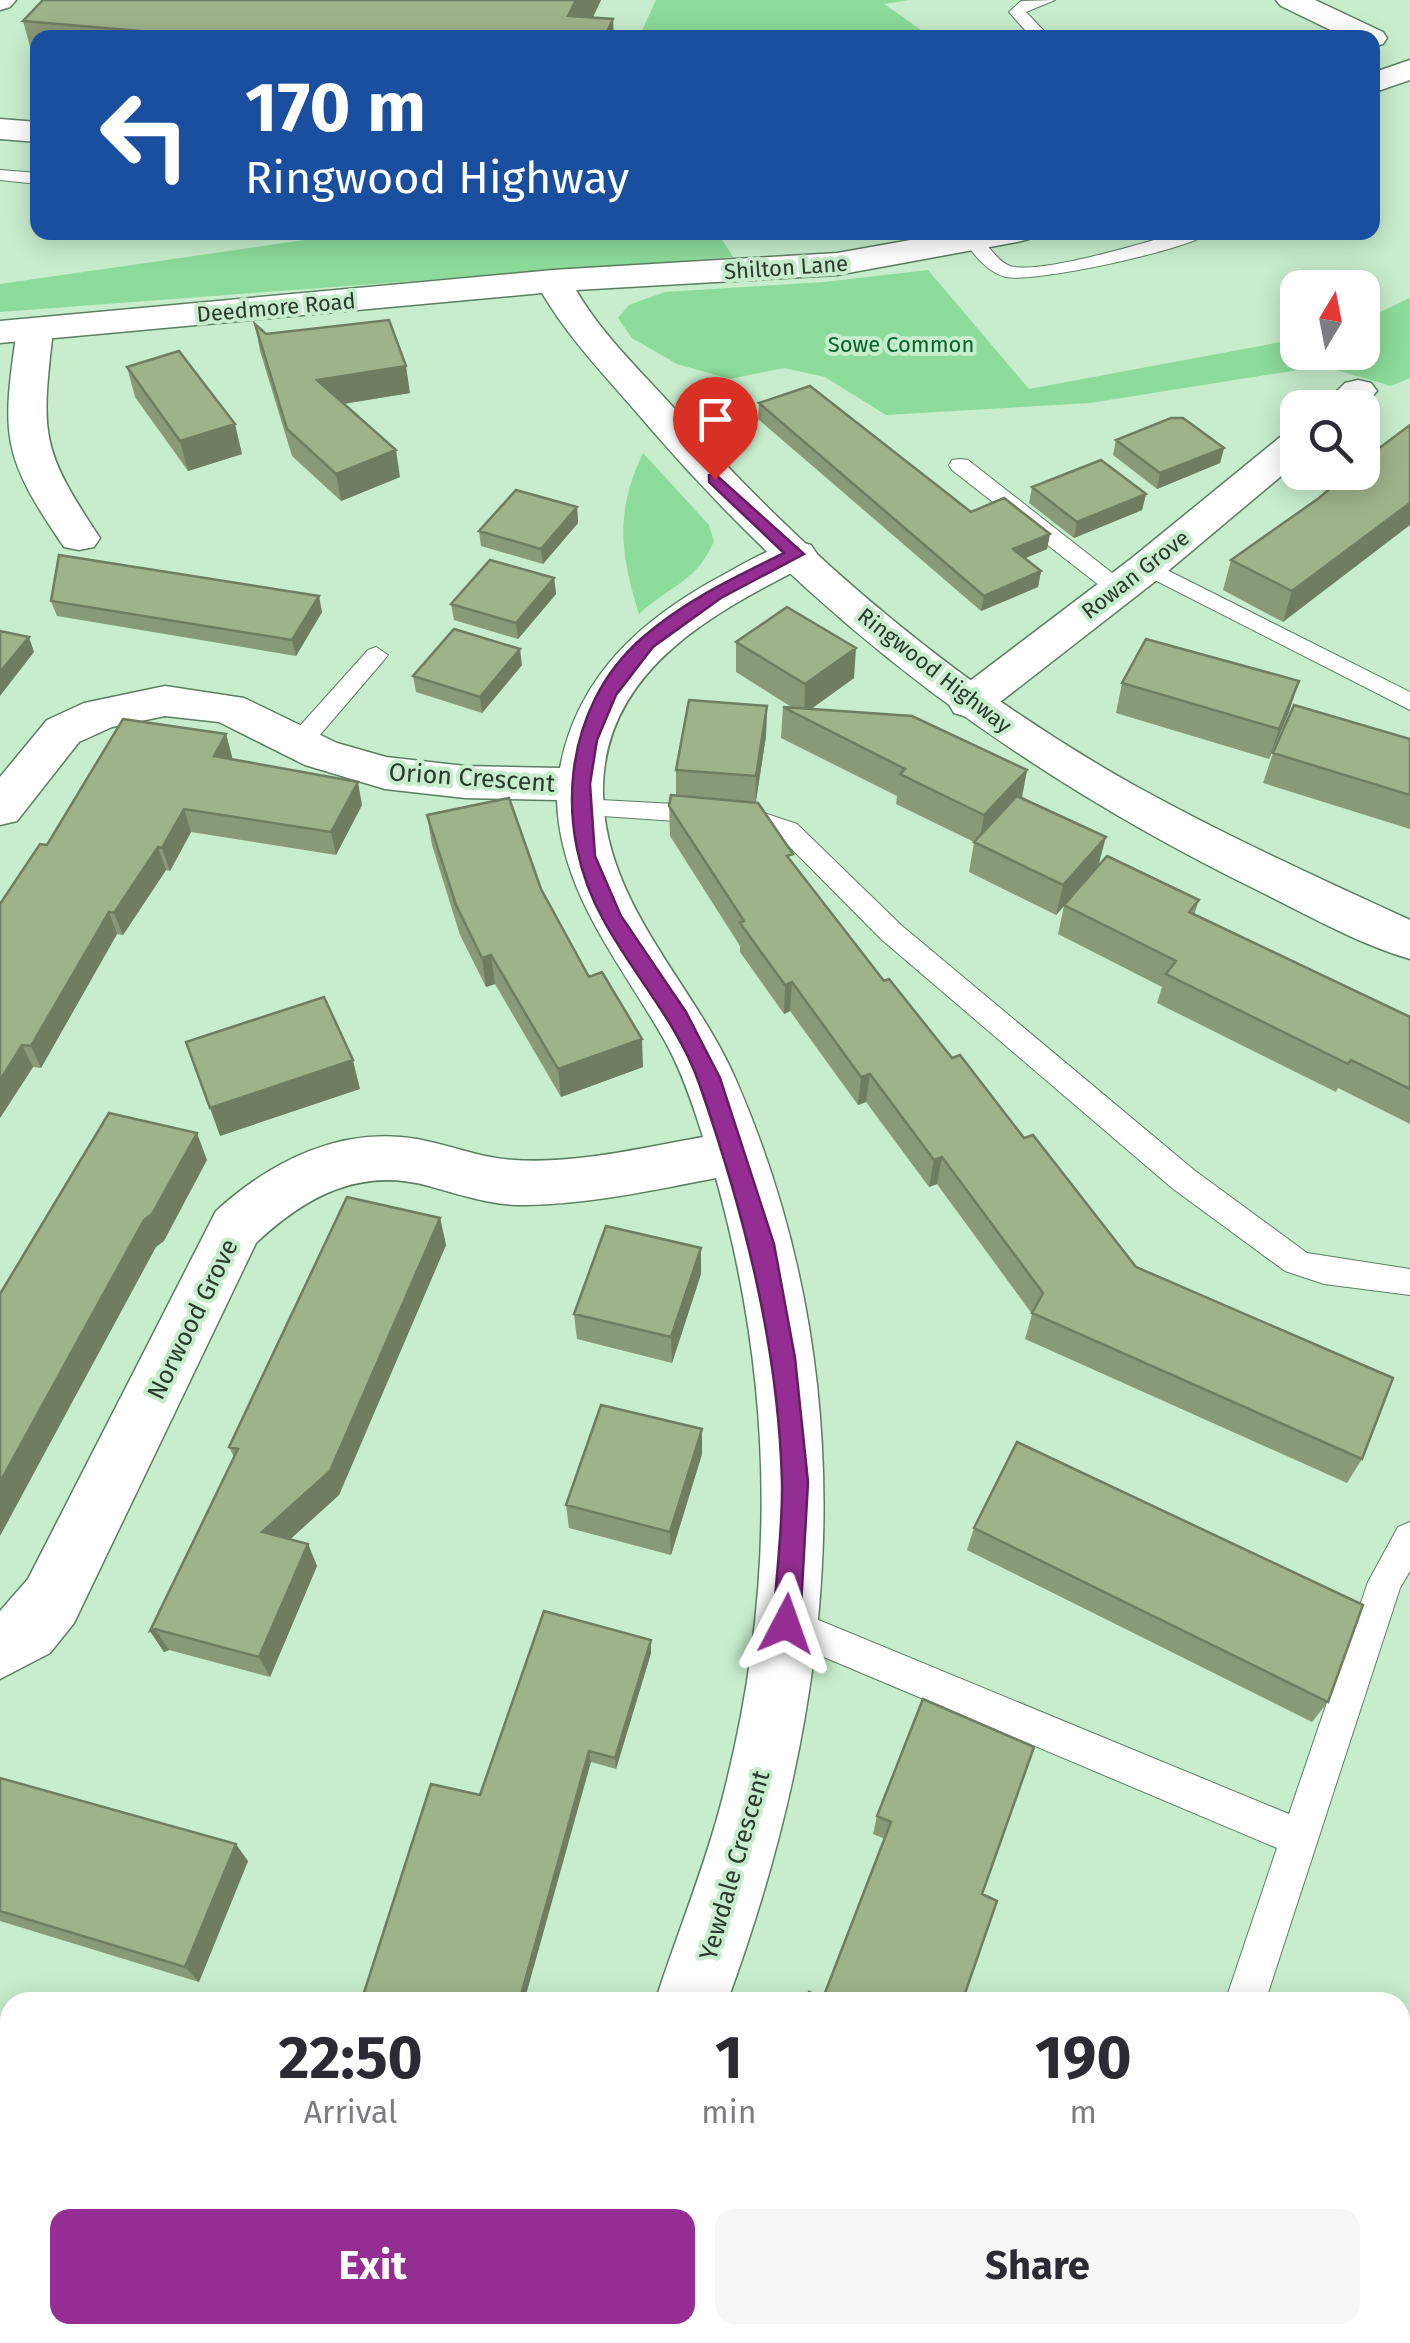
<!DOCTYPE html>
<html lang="en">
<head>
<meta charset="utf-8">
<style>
	:root { --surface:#fff; --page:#f7f7f7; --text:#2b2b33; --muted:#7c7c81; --accent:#952e93 }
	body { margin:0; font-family:"Fira Sans",sans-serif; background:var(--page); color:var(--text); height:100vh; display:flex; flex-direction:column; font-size:38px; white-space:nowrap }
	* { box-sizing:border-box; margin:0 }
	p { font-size:32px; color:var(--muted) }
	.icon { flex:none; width:55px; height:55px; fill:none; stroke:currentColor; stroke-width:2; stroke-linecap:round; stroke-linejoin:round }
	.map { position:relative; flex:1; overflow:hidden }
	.details { position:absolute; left:0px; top:1992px; width:1410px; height:352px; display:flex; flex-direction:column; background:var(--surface); border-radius:30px 30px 0 0; box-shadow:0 5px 25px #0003 }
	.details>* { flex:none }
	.top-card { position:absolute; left:30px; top:30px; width:1350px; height:210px; border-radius:20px; box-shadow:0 5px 25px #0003; background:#1a4fa0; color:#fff; overflow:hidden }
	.needle { width:65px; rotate:10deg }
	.controls { position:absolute; left:1280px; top:270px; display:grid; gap:20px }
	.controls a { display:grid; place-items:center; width:100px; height:100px; border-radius:20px; background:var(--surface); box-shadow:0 5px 25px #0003; font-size:50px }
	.pin { position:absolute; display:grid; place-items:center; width:85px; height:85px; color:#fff; margin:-102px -42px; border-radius:50% 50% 50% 0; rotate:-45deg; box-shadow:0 0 10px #0007 }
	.pin .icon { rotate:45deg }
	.me { position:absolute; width:110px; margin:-55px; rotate:4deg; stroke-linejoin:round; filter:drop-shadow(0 0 8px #0008) }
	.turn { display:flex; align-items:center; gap:35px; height:210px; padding:0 50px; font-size:45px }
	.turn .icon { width:130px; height:130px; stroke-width:2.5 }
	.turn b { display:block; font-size:70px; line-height:85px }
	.eta { display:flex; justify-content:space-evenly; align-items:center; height:170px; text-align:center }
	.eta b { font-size:60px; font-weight:700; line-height:70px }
	.primary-button { display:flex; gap:20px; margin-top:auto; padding:20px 50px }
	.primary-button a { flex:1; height:115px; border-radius:20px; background:var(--accent); color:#fff; font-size:40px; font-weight:700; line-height:115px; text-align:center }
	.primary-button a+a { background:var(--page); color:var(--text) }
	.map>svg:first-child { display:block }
</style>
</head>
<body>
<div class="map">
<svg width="1410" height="2343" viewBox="0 0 1410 2343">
	<rect width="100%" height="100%" fill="#c7edcc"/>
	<path fill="#8cdb9a" d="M656,0H909L884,4L931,37H639Z
		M333,232L718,233L733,257L0,312V284L305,240Z
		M928,270L1029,389L1297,339L1298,352H1362L1363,320L1410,298V378L1391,386L1323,366L1090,403L886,415L825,377L784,368L730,379L677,364L632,338L618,318L629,305L665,292L824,282Z
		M643,453L709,525L714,541C697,582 670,585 639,614C620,553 615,512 643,453Z"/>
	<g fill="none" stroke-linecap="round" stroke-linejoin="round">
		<defs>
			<path id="lane" d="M1055,0L1026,12L1045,32V38H1032L1009,12L1021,1Z
				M0,170L38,173V184L0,180Z
				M1181,232H1211C1189,250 1034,283 1006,277C987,272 975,256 965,242L974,236C989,241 994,260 1010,266C1039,275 1148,242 1181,232Z
				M960,459L968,460L1125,583L1129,588L1125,593H1109L952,470L949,465L952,460Z
				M1147,560L1410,692V710L1139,572L1136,567L1139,562Z
				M376,647L388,655L384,660L307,750H289L286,744L289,738L368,650Z
				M582,799L749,808L797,824L901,925L1194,1170L1307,1253L1410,1269V1295L1324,1284L1285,1271L1172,1188L881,939L779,836L749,826L573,814L569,808L573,802Z
				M1410,1522V1571L1400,1588L1265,2002H1225L1277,1848L774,1636L769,1624L774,1612L787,1607L1289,1814L1368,1582L1398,1527Z
				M0,2160L10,2164V2207L0,2203Z"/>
			<path id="street" d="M1276,0H1315L1383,32L1387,38L1383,44L1372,47V38H1347L1281,6Z
				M0,119L38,122V142L0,139Z
				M35,319L48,322L53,330C41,435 40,448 100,538L94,547L79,550L64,547C2,456 1,437 17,330L22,322Z
				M1358,380L1371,383L1377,391L1362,408H1320L1345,383Z
				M1298,430V462L1162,576L986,713L970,718L954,713L948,703L954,693L1132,558L1284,434Z
				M796,541L811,545L817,554L811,563C719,610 607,666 603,785C600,900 693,981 736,1080C868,1384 839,1698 727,2002H655C675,1940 700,1879 718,1815C777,1599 776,1394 716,1178C654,1190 590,1204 526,1205C493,1206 461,1195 429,1186C360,1167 306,1196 256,1243L74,1623L50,1653L0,1679V1611L28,1579L216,1211C271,1161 341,1126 417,1139C450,1145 480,1158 514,1160C576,1164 642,1148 703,1137C693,1105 682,1072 666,1043C622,964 560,894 557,800L465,798L385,789L305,765L219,722L165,716L112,727L79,742L17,821L0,825V777L47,720L84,703L165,686L244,698L337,743L386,757L465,766L560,768C578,674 644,617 725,574C748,561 771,548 796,541Z
				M518,2335H598L595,2343H515Z"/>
			<path id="secondary" d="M0,0H16L10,7L0,10Z
				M1410,60V80L1372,93V73Z
				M956,232H1034L1029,239L1017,242L837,275L576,290C603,337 647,377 683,418C811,562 963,689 1132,784C1222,834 1316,877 1410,920V959C1358,944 1308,915 1259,891C1022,775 823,628 650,428C613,384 571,342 542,293L0,343V321L553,270L837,253Z"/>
		</defs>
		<use href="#lane" stroke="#5b7e61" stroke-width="2"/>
		<use href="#street" stroke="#5b7e61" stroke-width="3"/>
		<use href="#secondary" stroke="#5b7e61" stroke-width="3"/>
		<use href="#lane" fill="#fff" fill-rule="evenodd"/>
		<use href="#street" fill="#fff" fill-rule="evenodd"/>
		<use href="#secondary" fill="#fff" fill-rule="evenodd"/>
	</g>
	<path fill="#899a78" d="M43,0H601L593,17L614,38H38V68H36L23,21Z
		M255,324L266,334L410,393L344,404L400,477L341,501L292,456L260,351Z
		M127,367L242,454L188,471L135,397Z
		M759,403L971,512L1050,534L1047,549L1025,558L1041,571L1038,587L981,611L758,419Z
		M1410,425L1283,622L1223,590L1231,560L1319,498Z
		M1116,440L1224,448L1220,463L1157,489L1113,455Z
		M1032,487L1146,494L1142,510L1074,538L1029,503Z
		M577,507L578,523L543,564L481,546L479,531Z
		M554,578L556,594L518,639L454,620L451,604Z
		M51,601L322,612L296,656L57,616Z
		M736,642L854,678L811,709L1027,770L1022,798L1099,865L1199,900L1194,915L1410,1017V1124L1338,1088L1336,1092L1157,1003L1162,987L1058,934L1064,906L1056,915L969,872L974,842L896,804L897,796L781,738L783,707L793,708L736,672Z
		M522,665L482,713L416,692L413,676Z
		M1122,683L1289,712L1269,759L1116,713Z
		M767,706L766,736L756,802L792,863L884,981L1024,1138L1136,1267L1362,1459L1347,1483L1025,1339L1032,1314L937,1184L929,1187L866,1102L858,1105L790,1011L784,1014L740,952V946L670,836L669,806L676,795V770Z
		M226,734L232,757L231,760L362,805L336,855L191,832L170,871L166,870L123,935L117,934L41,1068L33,1067L0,1118L47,845Z
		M1410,739V829L1263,783L1273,753Z
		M427,815L541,889L589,977L643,1067L561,1097L495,984L486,987L460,935L432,845Z
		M440,1218L446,1245L339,1495L290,1539L308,1544L317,1566L270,1677L169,1650L164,1652L150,1631L234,1457L229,1447Z
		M701,1274L672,1363L577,1339L574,1314Z
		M702,1429V1454L671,1555L569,1528L566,1505Z
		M974,1528L1328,1702L1312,1722L967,1550Z
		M651,1640V1653L616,1769L591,1762L480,1795Z
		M923,1699L982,1894L823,1998L885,1839L873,1834L877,1816Z
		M0,1778L248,1861L199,1982L0,1921Z
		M1410,2125V2343H1351L1354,2335H1400V2162Z"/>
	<path fill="#6f7d61" d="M576,0H601L583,38L568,16Z
		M613,19L614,38H604Z
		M406,366L410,393L322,407L317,380Z
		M235,424L242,454L188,471L180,441Z
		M1224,448L1220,463L1157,489L1160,473Z
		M396,450L400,477L341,501L336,474Z
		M1146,494L1142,510L1074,538L1077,522Z
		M1410,503V525L1283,622L1292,591Z
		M577,507L578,523L543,564L541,549Z
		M1050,534L1047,549L1011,564L1013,549Z
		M1041,571L1038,587L981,611L984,596Z
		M554,578L556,594L518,639L516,623Z
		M319,596L322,612L296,656L292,640Z
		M29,637L34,652L0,696V672Z
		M856,648L854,678L804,714L805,684Z
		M520,649L522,665L482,713L480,697Z
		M1299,681L1289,712L1269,759L1279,729Z
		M767,706L766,736L755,806L756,776Z
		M226,734L232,757L220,780L214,756Z
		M1027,770L1021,800L979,844L984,815Z
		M358,782L362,805L336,855L331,832Z
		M184,809L191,832L170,871L162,848Z
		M1106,837L1098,867L1056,915L1063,885Z
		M158,847L166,870L123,935L114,913Z
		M109,912L117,934L41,1068L31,1046Z
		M491,955L495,984L486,987L482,958Z
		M792,982L790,1011L784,1014L785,985Z
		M642,1039L643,1067L561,1097L558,1069Z
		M22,1045L33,1067L0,1118V1080Z
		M353,1060L360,1089L220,1136L210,1108Z
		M870,1074L866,1102L858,1105L861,1077Z
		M197,1133L207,1160L164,1241L156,1247L0,1536V1482L144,1220Z
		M942,1157L937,1184L929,1187L934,1160Z
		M440,1218L446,1245L339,1495L273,1555L262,1532Z
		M701,1248V1274L672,1363L671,1337Z
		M702,1429V1454L671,1555L670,1532Z
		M308,1544L317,1566L270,1677L259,1657Z
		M155,1629L169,1650L164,1652L150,1631Z
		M651,1640V1653L616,1769L615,1758Z
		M589,1751L591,1762L524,2002H519Z
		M236,1844L248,1861L199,1982L185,1967Z
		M392,2335H398L396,2343H390Z"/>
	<path fill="#9fb38b" stroke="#6f7d61" stroke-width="2.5" d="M43,0H576L568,16L613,19L604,38H221L23,21Z
		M389,320L406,366L317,380L396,450L336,474L287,429L255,324L266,334Z
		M179,351L235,424L180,441L127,367Z
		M810,386L971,512L1004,498L1050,534L1013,549L1041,571L984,596L759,403Z
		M1171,418H1183L1224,448L1160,473L1116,440Z
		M1410,425V503L1292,591L1231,560L1319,498L1349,472H1362V461Z
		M1101,460L1146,494L1077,522L1032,487Z
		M516,490L577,507L541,549L479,531Z
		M59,555L319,596L292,640L51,601Z
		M490,560L554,578L516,623L451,604Z
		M787,607L856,648L805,684L736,642Z
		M454,629L520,649L480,697L413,676Z
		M0,631L29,637L0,672Z
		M1146,639L1299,681L1279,729L1122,683Z
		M689,700L767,706L756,776L676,770Z
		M1294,705L1410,739V795L1273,753Z
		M783,707L912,716L1027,770L984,815L900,774L905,769Z
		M123,719L226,734L214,756L358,782L331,832L184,809L162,848L158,847L114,913L109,912L31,1046L22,1045L0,1080V904L40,844L47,845Z
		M671,795L758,803L793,854L787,856L884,981L889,979L952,1058L960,1055L1024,1138L1033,1135L1136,1267L1393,1378L1362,1459L1032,1313L1043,1293L942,1157L934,1160L870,1074L861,1077L792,982L785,985L740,923L744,921L669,806Z
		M1017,796L1106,837L1063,885L974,842Z
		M509,798L541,889L589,977L602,972L642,1039L558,1069L491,955L482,958L456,905L427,815Z
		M1107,856L1199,900L1189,912L1410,1017V1089L1351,1060L1348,1064L1166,974L1176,961L1064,905Z
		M324,997L353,1060L210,1108L186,1042Z
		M109,1113L197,1133L152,1214L144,1220L0,1482V1294Z
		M347,1197L440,1218L330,1471L262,1532L308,1544L259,1657L155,1629L150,1631L238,1449L229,1447Z
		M606,1226L701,1248L671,1337L574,1314Z
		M601,1405L702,1429L670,1532L566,1505Z
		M1017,1442L1363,1605L1328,1702L974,1528Z
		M544,1611L651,1640L615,1758L589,1751L519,2002H361L431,1784L480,1795Z
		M923,1699L1034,1747L982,1894L997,1901L962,2002H805L809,1992L823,1998L891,1822L877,1816Z
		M0,1778L236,1844L185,1967L0,1911Z
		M1410,2191V2343H1370L1372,2335H1400V2229Z
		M221,2335H392L390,2343H218Z
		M706,2335H853L850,2343H703Z"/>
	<path fill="#952e93" stroke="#611e60" stroke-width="2.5" d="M715,474L804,554L721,598L653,647L616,695L597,740L590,784L595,856L621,916L686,1012L720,1078L774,1244L795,1358L808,1482L800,1624L796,1633L786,1637L777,1633L773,1624C776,1577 783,1528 782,1481C778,1344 744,1212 699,1083C678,1023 634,976 604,921C553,831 561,709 642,638C684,601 735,577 784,553L709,482V475Z"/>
	<g text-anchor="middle" stroke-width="8" stroke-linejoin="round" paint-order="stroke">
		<g font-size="22" fill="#2b3a2d" stroke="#c7edcc">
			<text transform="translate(786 267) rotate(-4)" y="8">Shilton Lane</text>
			<text transform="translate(276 307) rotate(-5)" y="8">Deedmore Road</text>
			<text transform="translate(1135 574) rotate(-38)" y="8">Rowan Grove</text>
			<text transform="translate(935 670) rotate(38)" y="8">Ringwood Highway</text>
		</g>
		<g font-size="22" fill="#066529" stroke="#c7edcc">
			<text x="901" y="352">Sowe Common</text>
		</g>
		<g font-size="25" fill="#2b3a2d" stroke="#c7edcc">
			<text transform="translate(472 777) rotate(4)" y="9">Orion Crescent</text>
			<text transform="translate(192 1319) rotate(-64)" y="9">Norwood Grove</text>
			<text transform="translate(734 1865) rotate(-74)" y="9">Yewdale Crescent</text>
		</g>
	</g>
</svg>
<div class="controls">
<a><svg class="needle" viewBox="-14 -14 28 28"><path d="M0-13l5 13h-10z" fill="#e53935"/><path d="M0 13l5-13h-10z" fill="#7c7c81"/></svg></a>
<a><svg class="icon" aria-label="search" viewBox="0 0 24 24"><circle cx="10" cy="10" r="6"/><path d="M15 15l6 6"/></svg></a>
</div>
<div class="pin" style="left:715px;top:479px;background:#d93025"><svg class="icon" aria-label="arrive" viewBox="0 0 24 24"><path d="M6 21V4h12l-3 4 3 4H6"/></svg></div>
<svg class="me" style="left:786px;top:1624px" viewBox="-20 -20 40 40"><path d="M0-17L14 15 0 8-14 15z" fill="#952e93" stroke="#fff" stroke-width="4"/></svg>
<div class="top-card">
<div class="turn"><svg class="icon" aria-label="left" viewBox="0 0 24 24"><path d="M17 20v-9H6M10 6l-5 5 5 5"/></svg><div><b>170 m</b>Ringwood Highway</div></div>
</div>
<section class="details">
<div class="eta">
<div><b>22:50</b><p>Arrival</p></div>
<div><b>1</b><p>min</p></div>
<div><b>190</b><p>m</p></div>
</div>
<div class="primary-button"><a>Exit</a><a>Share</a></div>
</section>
</div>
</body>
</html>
